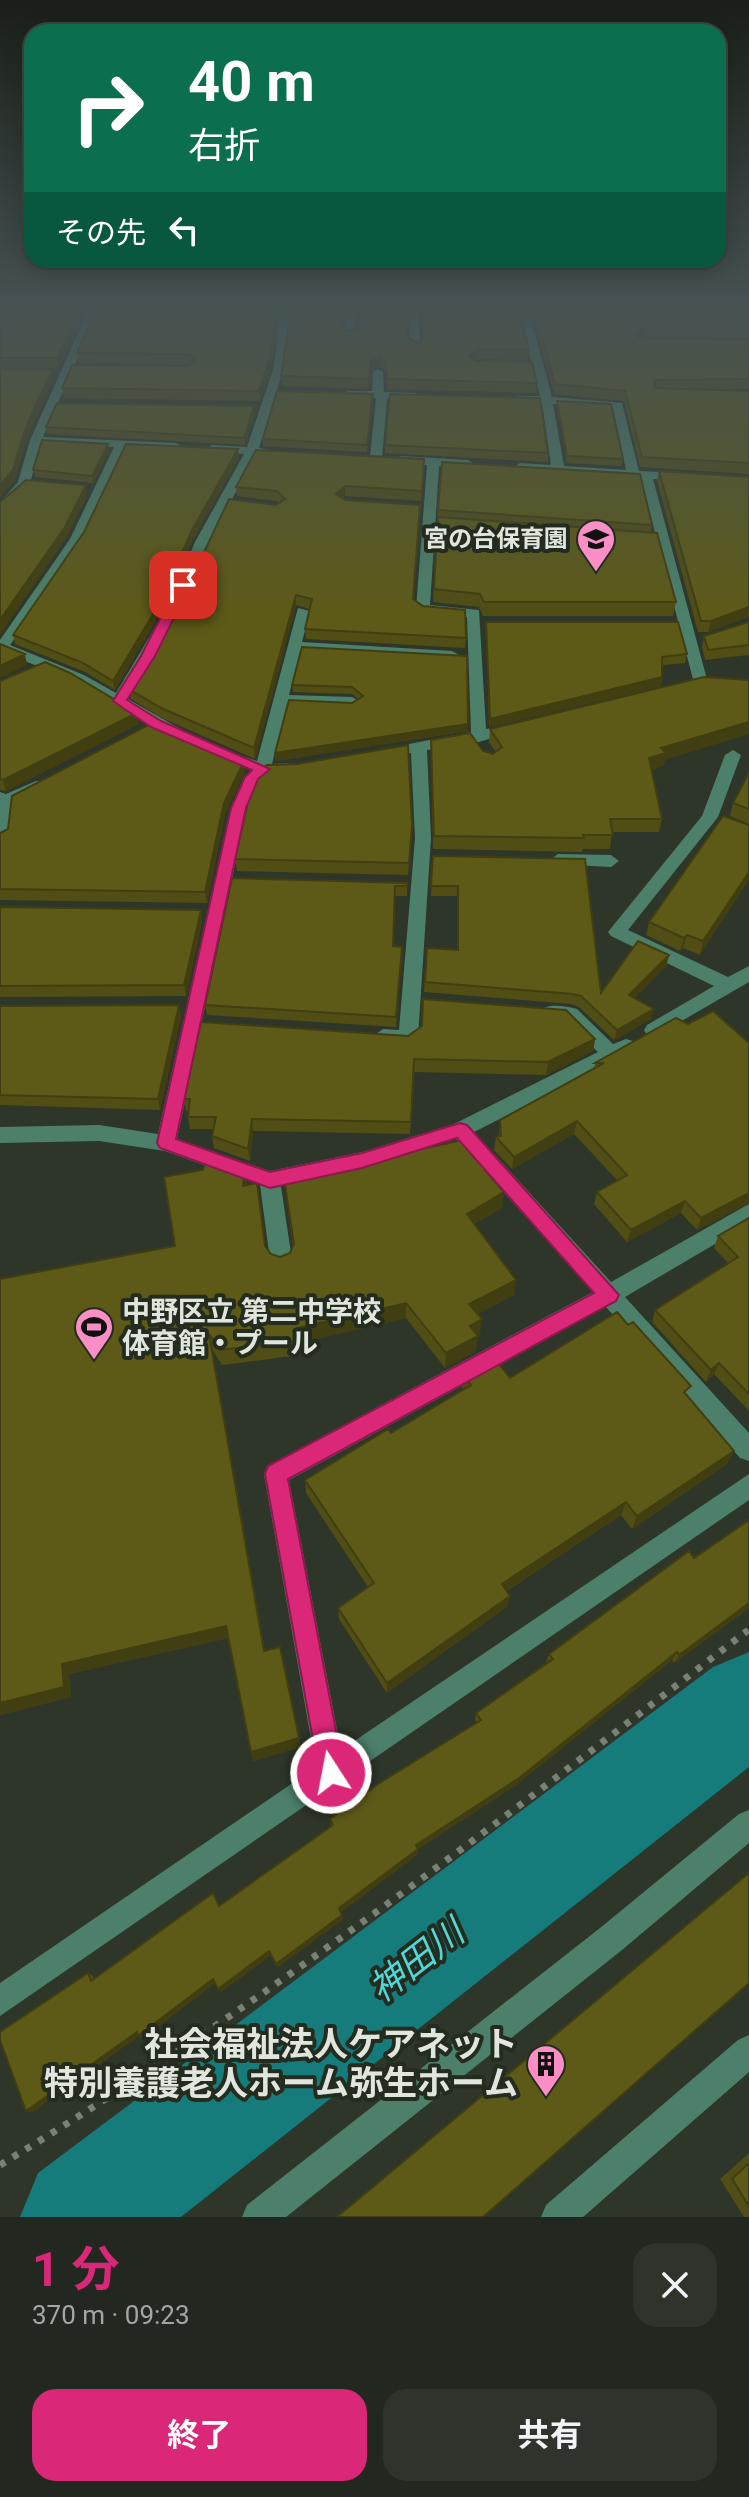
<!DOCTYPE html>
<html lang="ja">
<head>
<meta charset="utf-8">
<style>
	:root { --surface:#22281f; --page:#2e342c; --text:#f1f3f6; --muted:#a2a6a4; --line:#3f443d; --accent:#db2777 }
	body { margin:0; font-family:Roboto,"Noto Sans JP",sans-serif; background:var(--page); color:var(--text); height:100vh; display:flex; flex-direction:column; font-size:30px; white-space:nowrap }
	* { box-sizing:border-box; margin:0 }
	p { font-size:26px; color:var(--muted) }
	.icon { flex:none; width:44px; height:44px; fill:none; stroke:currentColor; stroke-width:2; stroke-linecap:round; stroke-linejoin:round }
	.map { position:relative; height:2217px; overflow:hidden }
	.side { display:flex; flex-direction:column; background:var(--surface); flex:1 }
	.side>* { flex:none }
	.top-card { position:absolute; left:24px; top:24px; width:702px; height:244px; border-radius:24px; box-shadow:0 4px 20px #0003,0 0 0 2px var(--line); background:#0b6e4f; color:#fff; overflow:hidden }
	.pin { position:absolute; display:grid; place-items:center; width:68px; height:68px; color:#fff; margin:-34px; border-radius:16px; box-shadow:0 4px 12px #0006 }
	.me { position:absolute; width:88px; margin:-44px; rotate:349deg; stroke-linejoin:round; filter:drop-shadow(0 0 6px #0008) }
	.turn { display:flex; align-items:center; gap:28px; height:168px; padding:0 32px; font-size:36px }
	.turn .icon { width:104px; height:104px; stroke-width:2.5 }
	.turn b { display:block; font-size:56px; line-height:68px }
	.then { display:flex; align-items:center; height:76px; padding:0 32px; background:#0003; gap:16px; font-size:30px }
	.round { display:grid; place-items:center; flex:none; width:84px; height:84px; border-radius:24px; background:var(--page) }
	.headline { display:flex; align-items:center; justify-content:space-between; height:136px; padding:0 32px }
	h1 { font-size:48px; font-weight:700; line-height:60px; color:var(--accent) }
	.button { display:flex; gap:16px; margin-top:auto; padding:16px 32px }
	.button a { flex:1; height:92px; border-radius:24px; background:var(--accent); color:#fff; font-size:32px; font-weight:700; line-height:92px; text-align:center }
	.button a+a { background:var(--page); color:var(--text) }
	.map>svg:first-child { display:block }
</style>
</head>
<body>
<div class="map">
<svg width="749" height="2217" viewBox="0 0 749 2217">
	<rect width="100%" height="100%" fill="#2d3629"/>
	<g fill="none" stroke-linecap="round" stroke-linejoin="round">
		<path fill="#157b7b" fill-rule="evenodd" d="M749,1652V1767L181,2217H20L38,2173L713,1667Z"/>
		<path stroke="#798176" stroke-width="6" stroke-dasharray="5 7" stroke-linecap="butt" d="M744,1633L749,1630"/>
		<path stroke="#798176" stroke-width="7" stroke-dasharray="6 9" stroke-linecap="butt" d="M0,2165C263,2006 504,1818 747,1631"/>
		<path fill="#4c806a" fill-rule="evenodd" d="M95,304L100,307L43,437L176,443L182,447L176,451L126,448L83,539L10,645L84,675L116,693L169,604L195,542L244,454L212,453L206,449L212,445L247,447L274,367L281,304H291L284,367L259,448L286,453L280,457L256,455L209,542L183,604L128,699L184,731L187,734L179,739L74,681L0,651V640L70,539L114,447L41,444L30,483L0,514V502L18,482L30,440L90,307Z
			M345,304H355L356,335L351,338L346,335Z
			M407,304H417L421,347L416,350L411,347Z
			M517,304H527L552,397L622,403L639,471L683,473L689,477L683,481L653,479L708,683L706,686L701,687L694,683L641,478L520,471L514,467L520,463L551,465L542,403L516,402L510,399L516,396H540ZM553,404L613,408L626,470L564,466Z
			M378,369L383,372L384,392L416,393L422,396L416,399H387L382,458L376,462L370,458L376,398L348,397L342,394L348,391H372L373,372Z
			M400,456L468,460L474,464L468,468L439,466L430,605L479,610L486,729L516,723L524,728L479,742L427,750L431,838L418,1038L408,1045L383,1043L373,1036L383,1029L399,1030L415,838L411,753L383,759L375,754L383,749L471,732L467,617L423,613L416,609L427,465L396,463L394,460Z
			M298,608L310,611L302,642L452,651L459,655L452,659L300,651L289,695L352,697L360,702L352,707L287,704L272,764L288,763L296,768C270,789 270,754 247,808L177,1139L270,1171L362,1152L454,1124L598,1052L565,1021L548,1020L539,1013C545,1002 565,1006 577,1009L613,1044L626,1039L633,1041L636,1046L633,1051L474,1132L611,1282L749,1204V1224L625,1297L749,1433V1461L740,1458L606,1307L289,1480L341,1750L749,1474V1500L0,2016V1983L316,1767L264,1474L267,1466L593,1292L456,1139L362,1168L281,1186L292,1260L289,1267L281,1269L273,1267L270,1260L260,1185L165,1151L99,1141L0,1143V1127L99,1125L158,1134L231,808L244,777L251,770L211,753L219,748L257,761Z
			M733,750L741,755L718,817L628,930L728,977L749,966V982L654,1037L647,1035L644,1030L647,1025L714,986L611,936L608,932L702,816L725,755Z
			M36,781L42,782V790L12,805L8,840L0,845V792L6,794Z
			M558,854L611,855L619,861L611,867L552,864L550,860Z
			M749,1810V1843L622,1950L286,2217H242L247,2205L600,1928L739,1814Z
			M749,2035V2072L583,2217H541L546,2205L738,2040Z"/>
	</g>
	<path fill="#504d15" d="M0,304H82L0,308Z
		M82,304L83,313L59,368H0V310Z
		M99,304L271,366L260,401L64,398L62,388L188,366L190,365L79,363L77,353Z
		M292,304H342L343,326L349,331L408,338L418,343L423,338L420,304H517L529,350L528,360L476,359L475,360L537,383L536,393L387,389L386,372L380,366L370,372L369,389L282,386L281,376Z
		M529,304H749V338L642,337L640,338L749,340V389L700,390L749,391V474L640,467L624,401L554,394Z
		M373,401L367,452L263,446V439Z
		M557,401L623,459L622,466L567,463L557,407Z
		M255,413L245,445L47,434L46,427Z
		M385,445L548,453V462L385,453Z
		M238,449L239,458L192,541L166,603L115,690L85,672L15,644L13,635Z
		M109,451L93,483L35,477L33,470Z
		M424,459L421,501L345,496L342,499L414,599L466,638L465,648L306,639L305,629L310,609L296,605L255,759L162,718L131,699L129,689L276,505L279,503L277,501L237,496L236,487Z
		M659,471L749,477V618L748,617L708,632H698L657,481Z
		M438,510L652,525L651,532L676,602L673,616H483L479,607L433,602Z
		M486,622L687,654L685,663L662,665V677L661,686L489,727Z
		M749,622V655L705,660L702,647L704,636Z
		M302,647L468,724V731L276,761L275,753L358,699L352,694L293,692L292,685Z
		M0,681L139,724L6,791L0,790Z
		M490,729L665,760L663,766L651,770L662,819L659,832H612L610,849H582V852L433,849L431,740L493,754L496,752L489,742Z
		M245,772L225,814L207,903L0,900V833Z
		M749,773V824L730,816L733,803Z
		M749,825L700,955L683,948L680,951L646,935L649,922Z
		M412,826L408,875L237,871L235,859Z
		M433,856L601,993L669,955L666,966L634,998L651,1019L614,1040L579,1007L571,1004L424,992L427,948L457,950V896H431Z
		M232,878L407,883V896H395L393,946L402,947L396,1027L207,1015L205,1005Z
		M0,907L202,921L186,996L0,997Z
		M0,1006L181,1016L160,1110L0,1105Z
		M676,1018L749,1203L697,1230L681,1213L627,1242L594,1204L597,1192L617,1180L574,1134L512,1169L494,1150L496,1137L499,1136L500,1120L594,1069L595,1063Z
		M408,1036L595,1039L593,1051L546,1075L414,1072L410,1134L253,1131L250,1161L214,1148L212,1136L213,1129H190L188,1117V1111H186L184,1099Z
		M492,1166L491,1177L502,1208L474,1224L514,1295L477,1314L480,1334L477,1336L476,1351L445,1368L406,1318L298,1343L300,1355L222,1365L212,1349L265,1651L301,1747L253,1761L228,1638L69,1674L71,1697L0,1715V1279L175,1246L247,1185L265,1246L271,1254L280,1257L290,1253L293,1246L284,1178Z
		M749,1218V1411L714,1374L706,1382L652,1322L655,1310L728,1263L714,1248L718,1236Z
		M463,1375L510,1378L687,1395L734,1451L727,1464L632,1529L621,1515L507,1591L510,1596L507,1607L387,1693L339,1619L338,1608L368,1587L306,1493L305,1480L391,1433L462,1390Z
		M694,1558L749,1608L674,1663L672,1660L516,1785L418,1849L417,1855L341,1912L343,1919L278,1967L271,1955L221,1992L215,1983L143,2038L139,2036L32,2112L26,2111L88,1973L93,1976L94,1979L219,1906L331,1826L330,1819L477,1723L475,1720L476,1713L548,1663L546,1662L549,1654Z
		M749,2153V2217H744L720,2179Z"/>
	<path fill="#413f11" d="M82,304L83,313L59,368L57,358Z
		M279,304H281L271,366L260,401L259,391Z
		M643,328L642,337L634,342L635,333Z
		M477,349L476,359L468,366L469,356Z
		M380,357V366L370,372L369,389L370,362Z
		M52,370L53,380L27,439L15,480L0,498V485Z
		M254,406L255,413L245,445L244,438Z
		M108,444L109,451L93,483L92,476Z
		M238,449L239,458L192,541L166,603L115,690L113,681L191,532Z
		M86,485L87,496L67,537L0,635V620Z
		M345,486V496L336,504V494Z
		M296,595V605L255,759L254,748Z
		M749,607L748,617L708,632L711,621Z
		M25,654L27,665L0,678V666Z
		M662,677L661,686L489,727L490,719Z
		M137,713L139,724L6,791L3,780Z
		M749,722V734L665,760L663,766L646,772L649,758L661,748Z
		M468,724V731L276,761L275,753Z
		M244,761L245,772L225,814L207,903L205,892L224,803Z
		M749,872V880L700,955L703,941Z
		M201,910L202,921L186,996L184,985Z
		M687,935L683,948L680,951L684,938Z
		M669,955L666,966L627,1006L629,995Z
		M179,1005L181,1016L160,1110L158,1099Z
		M654,1009L651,1019L614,1040L617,1030Z
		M595,1039L593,1051L546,1075L548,1062Z
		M252,1119L253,1131L250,1161L248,1149Z
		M577,1121L574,1134L512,1169L514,1157Z
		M492,1166L490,1182L485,1170Z
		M245,1168L247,1184L245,1202L243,1186Z
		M504,1192L502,1208L465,1230L467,1214Z
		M749,1193V1203L697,1230L701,1218Z
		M685,1201L681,1213L627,1242L631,1230Z
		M516,1280L514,1295L467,1319L469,1304Z
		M406,1303V1318L298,1343L297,1328Z
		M482,1319L480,1334L468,1341L470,1326Z
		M478,1336L476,1351L445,1368L446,1353Z
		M719,1363L714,1374L706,1382L711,1370Z
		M734,1451L727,1464L632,1529L637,1516Z
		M626,1502L621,1515L499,1596L502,1584Z
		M510,1596L507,1607L387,1693V1683Z
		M749,1603V1608L674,1663L679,1655Z
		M226,1626L229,1638L69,1674L71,1697L0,1715V1703L62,1664Z
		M677,1652L672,1660L516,1785L418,1849L417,1855L339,1913V1908L416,1845Z
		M299,1738L301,1747L253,1761L251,1752Z
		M342,1915L343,1919L278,1967L276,1964Z
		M269,1951L271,1955L221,1992L218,1989Z
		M213,1979L216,1982L143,2038L139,2036L32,2112L26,2111Z"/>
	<path fill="#5d5a18" stroke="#413f11" stroke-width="2" d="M82,304L57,358H0V310Z
		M99,304H279L270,357L259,391L62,388L72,365L188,366L196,359L188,354L77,353Z
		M292,304H342L343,326L349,331L357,328L358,304H406L408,338L418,343L424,337L421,304H517L529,350L477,349L469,356L476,361L532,362L537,383L387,379L386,362L380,357L370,362L369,379L281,376Z
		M533,304H749V328H643L635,333L639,338L749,340V379L655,380V388L749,391V463L642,457L625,391L555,384Z
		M0,369L52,370L25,429L13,470L0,485Z
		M277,391L373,394L367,445L263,439Z
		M390,394L540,398L548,453L385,445Z
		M557,401L611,404L623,459L567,456Z
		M57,403L254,406L244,438L46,427Z
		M42,440L108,444L92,476L33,470Z
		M126,444L238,449L191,532L165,594L113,681L83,663L13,635L84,532Z
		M256,450L424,459L422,491L345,486L336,494L345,500L420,505L413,599L423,606L465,610L466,638L305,629L312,599L296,595L254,748L161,708L129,689L184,595L229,499L276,505L285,499L277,491L236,487Z
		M442,462L640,474L652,525L438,510Z
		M659,471L749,477V607L711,621H701Z
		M26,480L86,485L65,527L0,620V502Z
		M438,517L657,533L676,602H484L480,594L434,589Z
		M486,622H678L687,654L662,657V677L490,719Z
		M749,622V645L708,650L704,636Z
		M0,644L25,654L0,666Z
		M302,647L467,656L468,724L275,753L289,700L352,703L363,696L352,687L292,685Z
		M45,662L70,673L137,713L3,780L0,779V681Z
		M704,677L749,680V722L661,748L666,753L649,758L662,819H610L613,835H583L584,838L434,836L431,740L470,733L483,751L493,754L502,747L490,729Z
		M154,722L244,761L224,803L205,892L0,889V833L8,829L12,796Z
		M408,745L412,826L409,863L235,859L249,797L260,770L267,765L297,764Z
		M749,773V809L733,803Z
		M723,816L749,825V872L703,941L687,935L684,938L649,922Z
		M433,856L585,859L601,993L638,941L669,955L629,995L654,1009L617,1030L581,996L573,994L425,982L427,948L458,950V886H431Z
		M232,878L407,883V886H395L393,946L402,947L396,1017L205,1005Z
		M0,907L201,910L184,985L0,986Z
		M423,999L566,1010L595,1039L548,1062L414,1059L411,1122L252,1119L248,1149L212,1136L216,1117H188L190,1099H184L201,1022L408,1036L422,1026Z
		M179,1005L158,1099L0,1095V1006Z
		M713,1011L749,1043V1193L701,1218L685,1201L631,1230L597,1192L627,1175L577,1121L514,1157L496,1137L501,1136L500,1120L604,1063H595L676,1018L688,1024Z
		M468,1139L492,1166L485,1170L504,1192L467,1214L516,1280L469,1304L482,1319L470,1326L478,1336L446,1353L406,1303L297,1328L298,1341L220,1350L209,1334L264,1651L280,1647L299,1738L251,1752L226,1626L62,1664L64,1687L0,1703V1279L175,1246L164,1177L203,1170L207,1154L245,1168L243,1186L257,1183L265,1246L271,1254L280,1257L290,1253L294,1244L284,1178Z
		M749,1218V1394L719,1363L711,1370L655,1310L738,1257L718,1236Z
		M617,1312L628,1325L633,1322L691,1386L684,1392L734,1451L637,1516L626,1502L502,1584L510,1596L387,1683L338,1608L374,1583L305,1480L388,1429L391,1433L471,1385L463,1375L494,1358L510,1378Z
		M749,1520V1603L679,1655L677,1652L519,1778L416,1845L418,1849L339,1908L342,1915L276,1964L269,1951L218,1989L213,1979L138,2036L137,2032L26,2111L0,2040V2032L88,1973L91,1981L213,1893L219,1906L333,1825L330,1819L378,1784L481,1720L476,1713L553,1659L549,1654L689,1551L694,1558Z
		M749,1873V1983L483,2217H337Z
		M749,2163V2206L732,2179Z"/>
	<linearGradient id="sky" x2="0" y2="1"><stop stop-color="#191e17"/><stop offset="0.5" stop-color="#465254"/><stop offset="1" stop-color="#465254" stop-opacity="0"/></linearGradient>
	<rect width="749" height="614" fill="url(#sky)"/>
	<path fill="#db2777" stroke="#8e194d" stroke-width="2" d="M183,581L190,585L155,656L127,700L161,721L270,769L258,779L246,808L176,1139L270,1172L362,1153L460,1123L467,1125L619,1295L616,1301L288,1479L344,1773L340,1782L331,1786L322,1782L319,1773L265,1474L268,1466L594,1293L457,1138L362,1168L270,1188L160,1148L157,1143L231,808L245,777L252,770L151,727L113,701L141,656L177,585Z"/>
	<defs>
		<symbol id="school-pin" viewBox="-11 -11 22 30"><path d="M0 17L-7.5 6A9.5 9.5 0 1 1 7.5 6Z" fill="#fb8fc5" stroke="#232c1f"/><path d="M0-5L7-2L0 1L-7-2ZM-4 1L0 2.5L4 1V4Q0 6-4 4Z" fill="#111"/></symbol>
		<symbol id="stadium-pin" viewBox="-11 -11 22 30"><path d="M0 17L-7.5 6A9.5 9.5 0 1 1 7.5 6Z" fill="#fb8fc5" stroke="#232c1f"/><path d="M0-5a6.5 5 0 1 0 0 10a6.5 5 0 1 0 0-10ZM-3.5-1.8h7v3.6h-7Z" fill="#111"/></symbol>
		<symbol id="building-pin" viewBox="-11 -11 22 30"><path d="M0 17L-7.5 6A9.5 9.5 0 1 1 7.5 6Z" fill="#fb8fc5" stroke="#232c1f"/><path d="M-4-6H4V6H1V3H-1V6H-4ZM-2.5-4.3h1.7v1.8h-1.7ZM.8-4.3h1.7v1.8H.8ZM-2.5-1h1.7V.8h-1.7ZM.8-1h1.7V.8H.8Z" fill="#111"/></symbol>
	</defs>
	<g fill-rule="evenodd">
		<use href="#school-pin" x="574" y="517" width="44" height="60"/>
		<use href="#stadium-pin" x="72" y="1305" width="44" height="60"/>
		<use href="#building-pin" x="524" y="2042" width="44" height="60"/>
	</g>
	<g text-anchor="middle" stroke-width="8" stroke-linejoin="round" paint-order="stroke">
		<g font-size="24" font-weight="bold" fill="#e0e6dd" stroke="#232c1f" text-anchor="end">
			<text x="568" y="547">宮の台保育園</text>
		</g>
		<g font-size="28" font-weight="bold" fill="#e0e6dd" stroke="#232c1f" text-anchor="start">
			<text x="122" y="1321">中野区立 第二中学校<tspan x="122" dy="32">体育館・プール</tspan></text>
		</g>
		<g font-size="34" font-weight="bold" fill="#e0e6dd" stroke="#232c1f" text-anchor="end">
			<text x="518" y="2056">社会福祉法人ケアネット<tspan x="518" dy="39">特別養護老人ホーム弥生ホーム</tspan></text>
		</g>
		<g font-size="36" font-style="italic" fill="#50d7d7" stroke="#232c1f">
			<text transform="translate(416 1960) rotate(-38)" y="13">神田川</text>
		</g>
	</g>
</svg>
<div class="pin" style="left:183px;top:585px;background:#d93025"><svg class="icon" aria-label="arrive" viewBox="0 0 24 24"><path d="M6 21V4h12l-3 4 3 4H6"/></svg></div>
<svg class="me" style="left:331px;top:1773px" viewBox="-20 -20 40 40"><circle r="17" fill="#db2777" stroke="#fff" stroke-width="3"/><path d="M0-11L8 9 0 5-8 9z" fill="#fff"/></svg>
<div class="top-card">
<div class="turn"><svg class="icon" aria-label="right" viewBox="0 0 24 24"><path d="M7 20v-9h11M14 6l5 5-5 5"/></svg><div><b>40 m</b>右折</div></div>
<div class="then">その先<svg class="icon" aria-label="left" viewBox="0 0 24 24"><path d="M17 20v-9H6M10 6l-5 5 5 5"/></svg></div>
</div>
</div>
<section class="side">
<div class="headline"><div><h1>1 分</h1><p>370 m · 09:23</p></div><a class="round"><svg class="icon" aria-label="close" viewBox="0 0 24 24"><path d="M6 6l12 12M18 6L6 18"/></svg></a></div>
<div class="button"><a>終了</a><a>共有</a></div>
</section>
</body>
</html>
